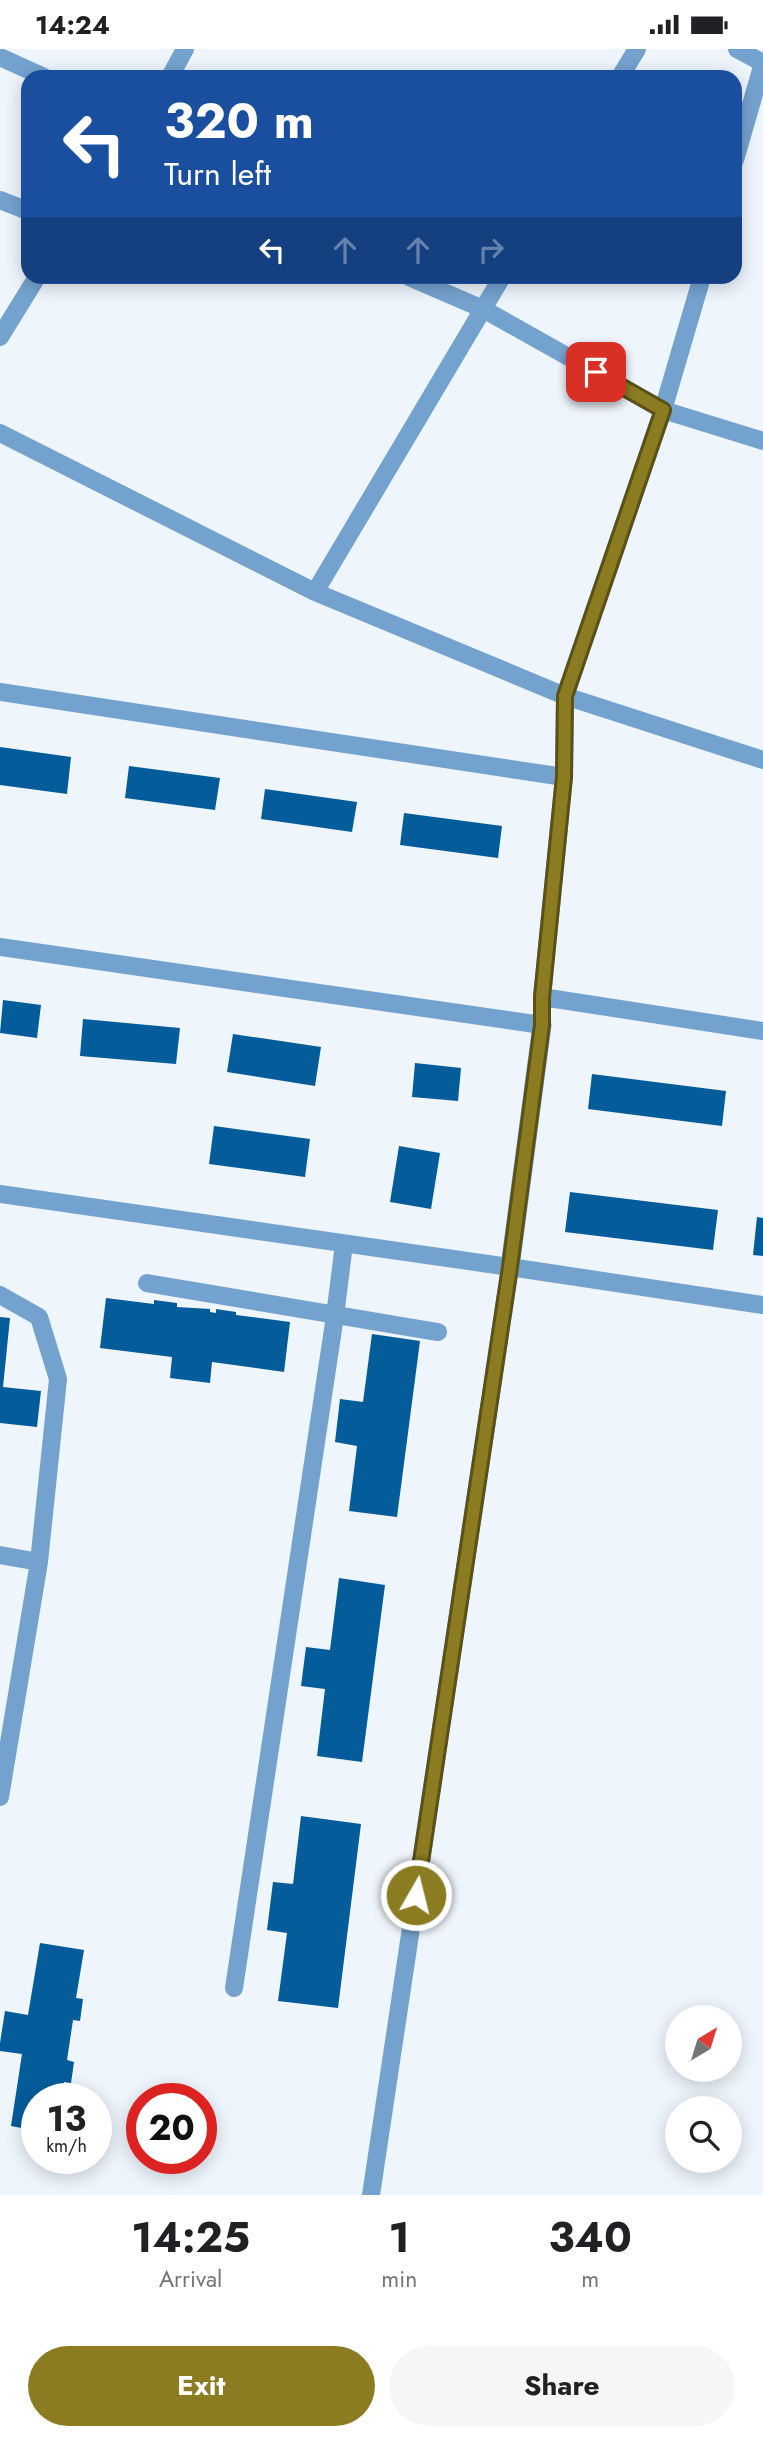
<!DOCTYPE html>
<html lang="en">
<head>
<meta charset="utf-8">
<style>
	:root { --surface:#fff; --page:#f6f6f6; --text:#202124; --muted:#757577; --accent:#8c7c21 }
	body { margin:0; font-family:Jost,sans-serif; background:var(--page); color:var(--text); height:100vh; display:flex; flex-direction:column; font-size:26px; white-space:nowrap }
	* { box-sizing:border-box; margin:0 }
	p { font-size:23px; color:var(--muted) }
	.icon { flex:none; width:38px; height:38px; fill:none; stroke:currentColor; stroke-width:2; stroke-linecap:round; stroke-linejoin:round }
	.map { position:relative; height:2146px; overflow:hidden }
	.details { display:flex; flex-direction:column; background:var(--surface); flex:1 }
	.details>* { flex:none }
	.top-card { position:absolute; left:21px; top:21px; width:721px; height:214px; border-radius:21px; box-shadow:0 4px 18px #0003; background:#1a4fa0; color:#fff; overflow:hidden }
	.needle { width:46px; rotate:38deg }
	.tools { position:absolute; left:665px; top:1956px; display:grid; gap:14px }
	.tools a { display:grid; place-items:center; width:77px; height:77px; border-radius:50%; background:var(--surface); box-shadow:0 4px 18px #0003; font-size:35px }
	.speed { position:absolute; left:21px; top:2034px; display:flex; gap:14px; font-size:35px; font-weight:700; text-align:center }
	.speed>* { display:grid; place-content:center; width:91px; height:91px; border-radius:50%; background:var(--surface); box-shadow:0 4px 18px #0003; line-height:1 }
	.speed small { font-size:18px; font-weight:400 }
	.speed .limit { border:10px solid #d22; background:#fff; color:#111 }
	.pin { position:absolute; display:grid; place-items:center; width:60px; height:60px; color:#fff; margin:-30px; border-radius:14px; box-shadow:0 4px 10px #0006 }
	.me { position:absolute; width:77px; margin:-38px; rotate:8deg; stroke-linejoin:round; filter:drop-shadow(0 0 5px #0008) }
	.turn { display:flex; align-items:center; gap:24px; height:147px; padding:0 28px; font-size:32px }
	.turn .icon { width:91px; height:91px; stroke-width:2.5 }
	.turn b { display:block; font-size:49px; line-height:60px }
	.lanes { display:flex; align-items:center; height:66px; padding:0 28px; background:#0003; justify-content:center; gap:35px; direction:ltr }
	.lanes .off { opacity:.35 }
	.eta { display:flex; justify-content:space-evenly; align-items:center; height:119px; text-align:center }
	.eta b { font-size:42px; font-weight:700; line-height:49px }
	.cta { display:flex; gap:14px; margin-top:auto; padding:14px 28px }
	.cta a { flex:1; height:80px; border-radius:42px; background:var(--accent); color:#fff; font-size:28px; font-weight:700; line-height:80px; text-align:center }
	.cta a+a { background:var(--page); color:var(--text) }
	.status { display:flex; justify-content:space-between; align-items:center; height:49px; padding:0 35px; background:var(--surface); direction:ltr }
	.status svg { height:19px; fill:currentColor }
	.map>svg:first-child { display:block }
</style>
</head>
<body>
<div class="status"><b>14:24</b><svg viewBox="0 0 49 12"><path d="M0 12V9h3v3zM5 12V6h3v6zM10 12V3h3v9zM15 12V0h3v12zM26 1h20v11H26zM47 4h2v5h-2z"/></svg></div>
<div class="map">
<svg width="763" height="2146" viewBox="0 0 763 2146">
	<rect width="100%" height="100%" fill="#eef5fc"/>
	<path fill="#055c9b" d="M0,698L71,708L67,745L0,736Z
		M129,717L220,729L215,761L125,749Z
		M265,740L357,753L352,783L261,770Z
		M404,764L502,777L498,809L400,796Z
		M3,951L41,956L37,989L0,984Z
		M83,970L180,979L176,1015L80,1007Z
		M233,985L321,998L315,1037L227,1023Z
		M415,1014L461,1019L458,1052L412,1048Z
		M592,1025L726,1042L722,1077L588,1060Z
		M214,1077L310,1090L305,1128L209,1115Z
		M399,1097L440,1104L431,1160L390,1153Z
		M570,1143L718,1161L713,1201L565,1183Z
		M757,1168L763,1169V1207L753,1206Z
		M106,1249L154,1255V1251L177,1254V1258L210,1260V1263L216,1264V1260L236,1263V1266L290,1273L284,1323L212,1313L210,1334L170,1329L172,1308L100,1299Z
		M0,1268L10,1269L3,1338L41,1342L37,1378L0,1374Z
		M372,1285L420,1292L397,1468L349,1462L357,1397L335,1393L340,1350L363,1353Z
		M339,1529L385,1536L362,1713L317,1707L325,1640L301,1637L306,1598L330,1601Z
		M301,1767L361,1775L338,1959L278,1952L287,1884L267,1881L273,1833L293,1835Z
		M40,1894L84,1901L76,1949L83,1950L80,1972L73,1971L67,2011L74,2013L71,2034L64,2033L61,2049H37V2082L11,2077L22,2005L0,2002V1994L5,1962L28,1966Z"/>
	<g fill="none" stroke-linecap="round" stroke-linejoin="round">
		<path stroke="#74a2cf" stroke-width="18" d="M737,0L763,14
			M0,8L44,28
			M170,28L185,0
			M620,28L637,0
			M735,111L763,14
			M0,151L28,162
			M409,228L483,260L663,361L763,392
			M702,228L663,361L565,647L564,728L542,948L763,982
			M0,288L37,228
			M0,384L315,543L565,647L763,711
			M315,543L502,228
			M0,643L564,728
			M0,898L542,976V948
			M0,1145L510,1218L763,1256
			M147,1234L438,1283
			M0,1246L39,1268L58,1330L39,1513
			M0,1506L39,1513L0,1748
			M234,1939L335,1267L344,1195
			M371,2146L510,1218"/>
		<path stroke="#74a2cf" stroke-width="19" d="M510,1218L542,976"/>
	</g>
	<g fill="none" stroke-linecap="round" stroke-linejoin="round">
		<defs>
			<path id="route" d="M416,1846L510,1218L542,976V948L564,728L565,647L663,361L596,323"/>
		</defs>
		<use href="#route" stroke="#5b5115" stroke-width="18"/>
		<use href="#route" stroke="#8c7c21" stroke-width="12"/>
	</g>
</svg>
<div class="tools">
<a><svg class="needle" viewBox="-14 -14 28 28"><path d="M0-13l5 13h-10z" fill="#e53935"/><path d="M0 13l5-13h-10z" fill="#757577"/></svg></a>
<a><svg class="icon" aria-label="search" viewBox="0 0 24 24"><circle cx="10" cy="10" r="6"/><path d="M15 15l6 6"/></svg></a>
</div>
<div class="speed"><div>13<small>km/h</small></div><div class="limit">20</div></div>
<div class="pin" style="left:596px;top:323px;background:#d93025"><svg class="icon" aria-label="arrive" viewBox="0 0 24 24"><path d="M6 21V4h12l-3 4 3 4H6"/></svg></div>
<svg class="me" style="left:416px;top:1846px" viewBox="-20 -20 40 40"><circle r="17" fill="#8c7c21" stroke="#fff" stroke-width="3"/><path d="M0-11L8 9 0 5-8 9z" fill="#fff"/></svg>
<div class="top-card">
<div class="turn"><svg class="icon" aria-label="left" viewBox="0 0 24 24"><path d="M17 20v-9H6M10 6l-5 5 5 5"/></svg><div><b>320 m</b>Turn left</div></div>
<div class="lanes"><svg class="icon" aria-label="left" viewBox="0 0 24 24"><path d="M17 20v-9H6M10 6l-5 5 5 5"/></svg><svg class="icon off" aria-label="ahead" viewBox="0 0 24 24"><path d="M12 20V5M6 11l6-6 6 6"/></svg><svg class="icon off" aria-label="ahead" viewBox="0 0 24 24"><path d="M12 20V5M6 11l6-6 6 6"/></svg><svg class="icon off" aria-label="right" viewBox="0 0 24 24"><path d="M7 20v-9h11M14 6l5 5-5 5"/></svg></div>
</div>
</div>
<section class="details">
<div class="eta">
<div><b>14:25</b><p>Arrival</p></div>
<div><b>1</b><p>min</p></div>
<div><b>340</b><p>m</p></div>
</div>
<div class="cta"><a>Exit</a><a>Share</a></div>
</section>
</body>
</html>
